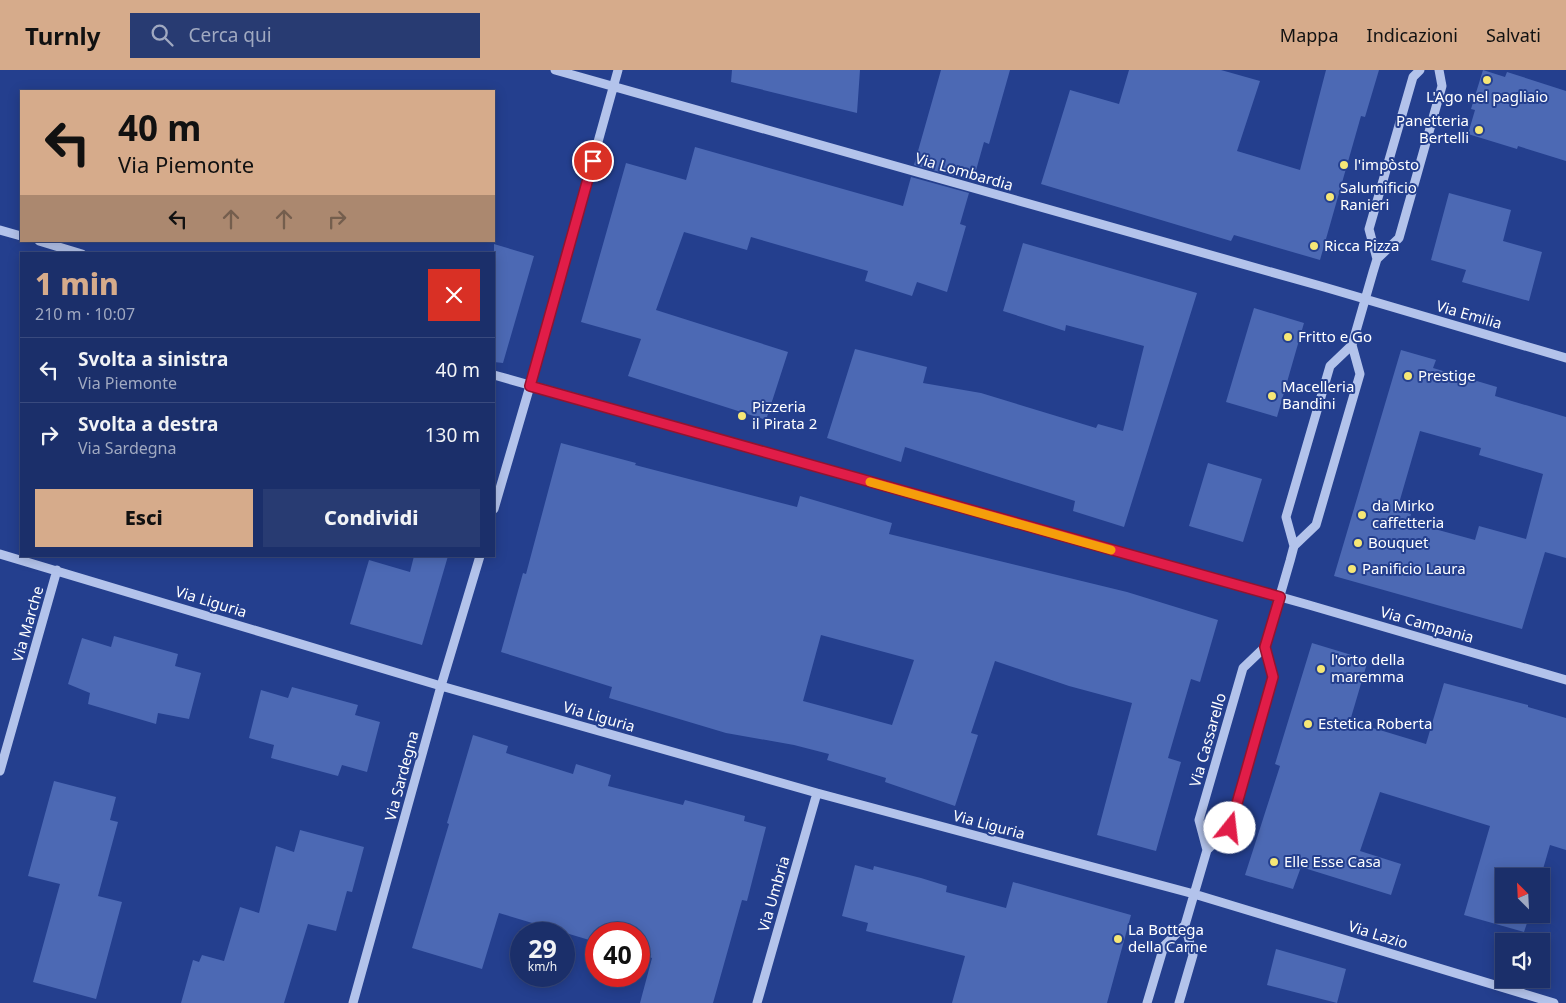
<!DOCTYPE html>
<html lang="it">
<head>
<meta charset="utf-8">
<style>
	:root { --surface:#1b2f6a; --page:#283b72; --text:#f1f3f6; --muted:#a0a9c1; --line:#394a7e; --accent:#d6ab8b }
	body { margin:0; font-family:"Noto Sans",sans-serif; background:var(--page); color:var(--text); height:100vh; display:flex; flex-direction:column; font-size:19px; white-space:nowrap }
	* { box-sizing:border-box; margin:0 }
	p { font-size:16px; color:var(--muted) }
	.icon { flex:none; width:28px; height:28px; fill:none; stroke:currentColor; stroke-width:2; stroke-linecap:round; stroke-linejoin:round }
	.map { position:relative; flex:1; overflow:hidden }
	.drawer { position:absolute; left:20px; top:182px; width:475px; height:305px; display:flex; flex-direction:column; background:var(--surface); border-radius:0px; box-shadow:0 2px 12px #0003,0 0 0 1px var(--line) }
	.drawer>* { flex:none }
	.banner { position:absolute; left:20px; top:20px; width:475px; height:152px; border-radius:0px; box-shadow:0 2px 12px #0003,0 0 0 1px var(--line); background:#d6ab8b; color:#111; overflow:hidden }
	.needle { width:32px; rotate:336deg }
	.buttons { position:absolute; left:1495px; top:798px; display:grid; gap:10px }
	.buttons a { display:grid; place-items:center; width:55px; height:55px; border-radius:0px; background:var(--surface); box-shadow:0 2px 12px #0003,0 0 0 1px var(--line); font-size:25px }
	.speed { position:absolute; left:510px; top:852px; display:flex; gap:10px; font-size:25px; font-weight:700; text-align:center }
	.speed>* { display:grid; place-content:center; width:65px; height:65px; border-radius:50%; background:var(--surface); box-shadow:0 2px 12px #0003,0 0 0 1px var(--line); line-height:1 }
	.speed small { font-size:12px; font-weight:400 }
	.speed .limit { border:8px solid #d22; background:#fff; color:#111 }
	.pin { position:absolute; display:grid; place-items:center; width:42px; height:42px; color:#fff; margin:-21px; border:2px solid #fff; border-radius:50%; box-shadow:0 1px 5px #0007 }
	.me { position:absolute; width:55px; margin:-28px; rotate:16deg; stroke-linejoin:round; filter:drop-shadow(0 0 4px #0008) }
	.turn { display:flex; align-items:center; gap:18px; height:105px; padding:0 15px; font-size:22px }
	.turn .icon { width:65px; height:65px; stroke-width:2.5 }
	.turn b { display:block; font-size:35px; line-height:42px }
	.lanes { display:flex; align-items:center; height:48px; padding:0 15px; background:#0003; justify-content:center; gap:25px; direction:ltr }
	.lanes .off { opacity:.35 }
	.round { display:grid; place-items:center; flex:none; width:52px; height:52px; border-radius:0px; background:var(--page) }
	.headline { display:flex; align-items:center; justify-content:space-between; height:85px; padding:0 15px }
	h1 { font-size:30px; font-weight:800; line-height:38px; color:var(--accent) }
	.action { display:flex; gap:10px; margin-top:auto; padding:10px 15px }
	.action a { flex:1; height:58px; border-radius:0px; background:var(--accent); color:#111; font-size:20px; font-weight:800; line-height:58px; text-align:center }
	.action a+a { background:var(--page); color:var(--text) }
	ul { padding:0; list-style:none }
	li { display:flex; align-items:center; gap:15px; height:65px; padding:0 15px; border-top:1px solid var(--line) }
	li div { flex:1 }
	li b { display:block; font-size:19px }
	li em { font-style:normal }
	header { display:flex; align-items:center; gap:30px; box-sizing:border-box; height:70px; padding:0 25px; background:var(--accent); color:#111 }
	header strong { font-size:24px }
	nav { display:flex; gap:28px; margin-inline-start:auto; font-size:18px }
	.search { width:350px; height:45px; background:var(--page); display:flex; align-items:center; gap:12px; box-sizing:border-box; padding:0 18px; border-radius:0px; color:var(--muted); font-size:19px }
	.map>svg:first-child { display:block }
</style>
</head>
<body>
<header>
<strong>Turnly</strong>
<div class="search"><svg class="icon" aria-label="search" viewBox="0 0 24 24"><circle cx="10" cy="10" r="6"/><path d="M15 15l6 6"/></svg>Cerca qui</div>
<nav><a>Mappa</a><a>Indicazioni</a><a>Salvati</a></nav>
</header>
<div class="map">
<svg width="1566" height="933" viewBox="0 0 1566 933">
	<rect width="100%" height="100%" fill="#243f8e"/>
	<path fill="#4c69b4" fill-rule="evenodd" d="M732,0H860L857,43L731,12Z
		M941,0H1010L989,74L984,72L973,111L914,95Z
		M1129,0H1221L1260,11L1237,81L1300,100L1326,0H1379L1365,47L1361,46L1320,190L1234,165L1231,171L1041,114L1070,20L1119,34Z
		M1483,0L1505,7L1507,2L1566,21V91L1518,76L1517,79L1468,64L1475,40L1471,39Z
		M695,77L903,136L911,107L969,123L960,154L966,156L947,222L917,212L912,226L865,211L868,201L751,167L747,180L684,162L656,240L788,282L766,350L628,306L641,269L581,252L626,93L686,110Z
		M1449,123L1511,140L1503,171L1542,182L1529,231L1462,212L1466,200L1431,190Z
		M1023,173L1197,223L1124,457L1073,441L1075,431L905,377L901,392L827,368L855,279L927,297L923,313L981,323L1096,358L1098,354L1123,361L1144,276L1066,255L1065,261L1003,241Z
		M494,174L534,186L503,293L494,292Z
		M1254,238L1304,253L1277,347L1226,332Z
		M1401,280L1436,290L1433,298L1497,317L1495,326L1566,347V488L1545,482L1522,559L1334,506ZM1420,361L1481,378L1479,385L1543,404L1526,469L1479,456L1475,470L1409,452L1411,444L1397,440Z
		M561,373L636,393L635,395L797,437L800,426L892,453L889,464L1127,522L1218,550L1200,612L1191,609L1168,688L1181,692L1156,781L1097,765L1132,633L1069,616L995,591L971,663L978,665L955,736L885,712L886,708L827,690L829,684L794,675L726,663L609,628L612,617L501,582L523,503L526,504ZM821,565L914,590L892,655L803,631Z
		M1208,393L1262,409L1243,472L1189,456Z
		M414,486H448L422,575L350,554L369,490L410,502Z
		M114,566L178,584L175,596L201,603L189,649L158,643L156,654L88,634L90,623L68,614L82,568L111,577Z
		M1312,573L1368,590L1350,651L1426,674L1444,613L1528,635V637L1566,648V780L1550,775L1541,806H1504V844H1530L1524,862L1464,845L1490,756L1380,722L1360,781L1401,794L1391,825L1301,797L1293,819L1245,805L1280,696L1275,694Z
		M292,617L358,635L355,645L380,652L367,702L342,695L338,706L271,688L274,675L249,668L261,620L288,628Z
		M473,665L508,676L506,683L573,704L576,694L611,705L608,716L683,735L685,730L745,746L744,751L766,757L747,831L742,830L713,933H640L652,888L639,884V864H596V872L499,843L482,899L412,878L449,754L447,753Z
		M54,711L116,727L110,750L118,752L98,826L122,832L96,929L33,912L60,814L28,806Z
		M300,760L364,777L352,822L347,821L336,861L308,854L284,933H181L193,890L199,892L202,885L224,891L240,837L259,843L276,776L294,782Z
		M855,795L873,800L874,796L921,808L947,816L946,822L1006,838L1013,812L1131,845L1107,933H952L965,886L866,861L868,853L842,846Z
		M1276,879L1346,899L1337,933L1267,915Z"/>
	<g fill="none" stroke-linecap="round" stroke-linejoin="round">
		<path stroke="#b3c3eb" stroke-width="9" d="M555,0L1324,217L1566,288
			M0,160L21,166
			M39,171L82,184
			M1377,189L1369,159L1413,7L1420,0
			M494,305L1309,535L1566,610
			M494,439L530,316L618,0
			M1294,476L1316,455L1360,304L1352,275L1373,202L1377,189L1399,168L1442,16L1439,0
			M0,484L441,616L817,723L1194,824L1554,933
			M0,701L57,500
			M1207,780L1199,750L1243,598L1265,577L1290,491L1294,476L1286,447L1330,296L1352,275
			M353,933L441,616L480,486
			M757,933L817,723
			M1147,933L1164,876L1185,855L1207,780L1230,758L1273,607L1265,577
			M1179,933L1193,885L1185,855"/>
	</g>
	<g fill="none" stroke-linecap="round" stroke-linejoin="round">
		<defs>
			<path id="route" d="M593,91L530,316L1280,527L1265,577L1273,607L1230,758"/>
		</defs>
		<use href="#route" stroke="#92132f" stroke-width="12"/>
		<use href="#route" stroke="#e11d48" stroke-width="9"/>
		<path stroke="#f59e0b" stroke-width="9" d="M870,412L1111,480"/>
	</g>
	<g fill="#f6e776" stroke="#243f8e" stroke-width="2">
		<circle cx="1487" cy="10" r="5"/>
		<circle cx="1479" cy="60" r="5"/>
		<circle cx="1344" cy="95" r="5"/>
		<circle cx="1330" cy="127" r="5"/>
		<circle cx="1314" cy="176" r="5"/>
		<circle cx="1288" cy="267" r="5"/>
		<circle cx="1408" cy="306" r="5"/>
		<circle cx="1272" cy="326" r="5"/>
		<circle cx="742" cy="346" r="5"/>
		<circle cx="1362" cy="445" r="5"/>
		<circle cx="1358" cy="473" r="5"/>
		<circle cx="1352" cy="499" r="5"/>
		<circle cx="1321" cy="599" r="5"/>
		<circle cx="1308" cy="654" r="5"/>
		<circle cx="1274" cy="792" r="5"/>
		<circle cx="1118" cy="869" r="5"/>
	</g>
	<g text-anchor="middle" stroke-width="4" stroke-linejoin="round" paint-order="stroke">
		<g font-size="15" fill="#fff" stroke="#243f8e" text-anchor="start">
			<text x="1487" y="32" text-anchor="middle">L'Ago nel pagliaio</text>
			<text x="1469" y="56" text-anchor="end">Panetteria<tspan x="1469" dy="17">Bertelli</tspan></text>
			<text x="1354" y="100">l'impòsto</text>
			<text x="1340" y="123">Salumificio<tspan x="1340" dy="17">Ranieri</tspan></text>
			<text x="1324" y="181">Ricca Pizza</text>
			<text x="1298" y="272">Fritto e Go</text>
			<text x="1418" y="311">Prestige</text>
			<text x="1282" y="322">Macelleria<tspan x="1282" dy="17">Bandini</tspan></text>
			<text x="752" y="342">Pizzeria<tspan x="752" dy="17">il Pirata 2</tspan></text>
			<text x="1372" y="441">da Mirko<tspan x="1372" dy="17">caffetteria</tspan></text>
			<text x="1368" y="478">Bouquet</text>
			<text x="1362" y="504">Panificio Laura</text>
			<text x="1331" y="595">l'orto della<tspan x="1331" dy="17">maremma</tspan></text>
			<text x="1318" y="659">Estetica Roberta</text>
			<text x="1284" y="797">Elle Esse Casa</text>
			<text x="1128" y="865">La Bottega<tspan x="1128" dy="17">della Carne</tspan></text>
		</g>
		<g font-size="15" fill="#fff" stroke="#243f8e">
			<text transform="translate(964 102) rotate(16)" y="5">Via Lombardia</text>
			<text transform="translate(1469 245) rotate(16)" y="5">Via Emilia</text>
			<text transform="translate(211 532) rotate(17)" y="5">Via Liguria</text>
			<text transform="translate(28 554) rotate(-74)" y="5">Via Marche</text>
			<text transform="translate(1427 555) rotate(16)" y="5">Via Campania</text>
			<text transform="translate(599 647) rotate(16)" y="5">Via Liguria</text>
			<text transform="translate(1208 670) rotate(-74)" y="5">Via Cassarello</text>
			<text transform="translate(402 706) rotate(-75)" y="5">Via Sardegna</text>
			<text transform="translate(989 755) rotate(15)" y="5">Via Liguria</text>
			<text transform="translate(774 824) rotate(-74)" y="5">Via Umbria</text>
			<text transform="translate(1378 865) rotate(17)" y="5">Via Lazio</text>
		</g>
	</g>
</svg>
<div class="buttons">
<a><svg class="needle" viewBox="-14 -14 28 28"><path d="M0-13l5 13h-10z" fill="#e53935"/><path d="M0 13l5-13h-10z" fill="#a0a9c1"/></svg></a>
<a><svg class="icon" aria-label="sound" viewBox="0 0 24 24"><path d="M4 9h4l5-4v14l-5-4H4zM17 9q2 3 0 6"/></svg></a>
</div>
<div class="speed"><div>29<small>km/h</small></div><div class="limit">40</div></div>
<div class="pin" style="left:593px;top:91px;background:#d93025"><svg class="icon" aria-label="arrive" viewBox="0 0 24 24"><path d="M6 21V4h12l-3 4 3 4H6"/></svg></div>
<svg class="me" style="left:1230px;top:758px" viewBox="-20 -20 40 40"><circle r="19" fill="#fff"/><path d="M0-13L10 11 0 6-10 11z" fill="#e11d48"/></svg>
<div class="banner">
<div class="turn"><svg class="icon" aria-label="left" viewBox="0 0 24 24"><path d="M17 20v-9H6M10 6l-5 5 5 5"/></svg><div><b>40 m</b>Via Piemonte</div></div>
<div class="lanes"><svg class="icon" aria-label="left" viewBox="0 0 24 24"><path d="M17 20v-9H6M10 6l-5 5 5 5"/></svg><svg class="icon off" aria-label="ahead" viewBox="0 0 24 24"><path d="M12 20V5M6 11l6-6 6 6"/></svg><svg class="icon off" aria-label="ahead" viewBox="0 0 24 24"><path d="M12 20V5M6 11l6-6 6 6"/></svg><svg class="icon off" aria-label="right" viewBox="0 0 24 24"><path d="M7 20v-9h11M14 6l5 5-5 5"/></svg></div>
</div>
<section class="drawer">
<div class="headline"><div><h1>1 min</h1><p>210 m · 10:07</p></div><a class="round" style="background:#d93025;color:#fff"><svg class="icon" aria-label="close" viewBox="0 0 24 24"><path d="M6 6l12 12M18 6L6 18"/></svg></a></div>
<ul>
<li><svg class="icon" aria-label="left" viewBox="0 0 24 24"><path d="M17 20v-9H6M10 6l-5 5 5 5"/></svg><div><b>Svolta a sinistra</b><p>Via Piemonte</p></div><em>40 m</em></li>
<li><svg class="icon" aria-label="right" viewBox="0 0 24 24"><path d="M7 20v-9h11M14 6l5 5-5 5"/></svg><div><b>Svolta a destra</b><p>Via Sardegna</p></div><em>130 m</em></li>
</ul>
<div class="action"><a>Esci</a><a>Condividi</a></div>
</section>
</div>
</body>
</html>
